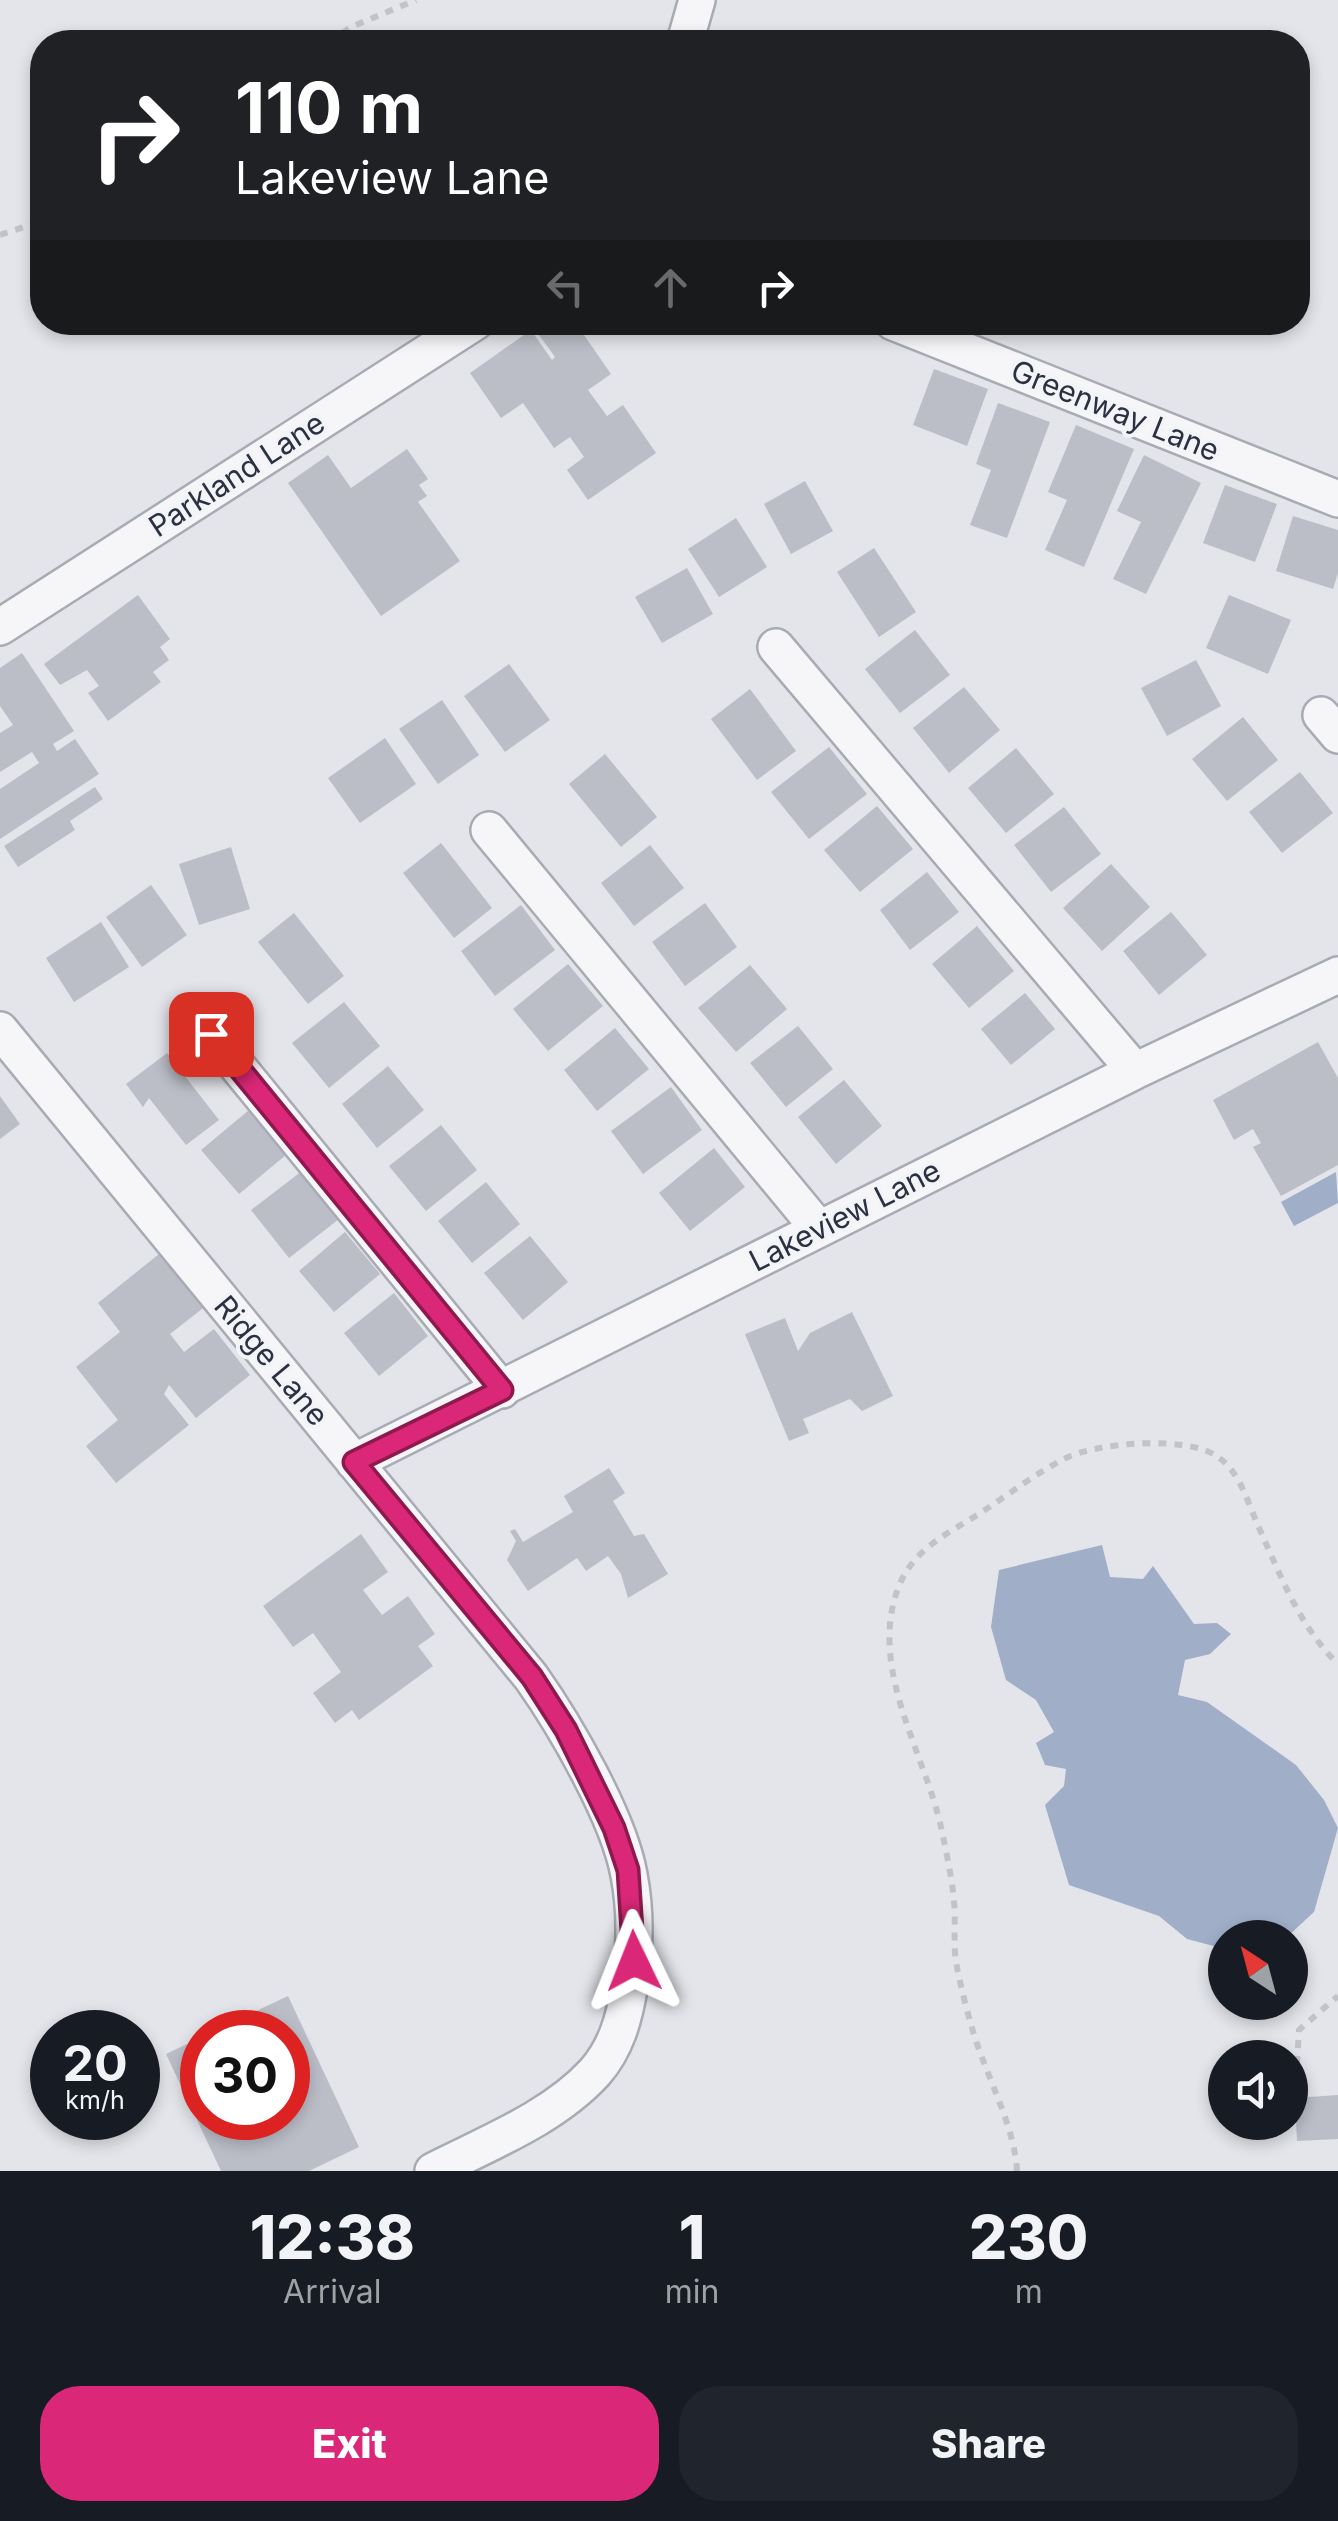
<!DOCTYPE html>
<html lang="en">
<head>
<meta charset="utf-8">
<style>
	:root { --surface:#171b24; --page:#20242c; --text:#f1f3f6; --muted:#9ea1a6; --accent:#db2777 }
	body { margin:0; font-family:Inter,sans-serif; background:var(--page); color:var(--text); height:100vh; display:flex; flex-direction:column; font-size:38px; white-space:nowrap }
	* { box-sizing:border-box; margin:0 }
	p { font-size:32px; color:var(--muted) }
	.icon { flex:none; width:55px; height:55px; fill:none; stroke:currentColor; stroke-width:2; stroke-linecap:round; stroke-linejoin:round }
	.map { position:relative; height:2171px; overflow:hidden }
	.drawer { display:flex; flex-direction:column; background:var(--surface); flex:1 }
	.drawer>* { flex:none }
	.guide { position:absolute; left:30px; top:30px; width:1280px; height:305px; border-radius:40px; box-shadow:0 5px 15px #0003; background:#202124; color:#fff; overflow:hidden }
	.needle { width:65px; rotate:324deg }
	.fabs { position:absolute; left:1208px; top:1920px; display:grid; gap:20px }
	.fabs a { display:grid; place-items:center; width:100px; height:100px; border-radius:50%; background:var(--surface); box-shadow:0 5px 15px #0003; font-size:50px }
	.speed { position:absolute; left:30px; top:2010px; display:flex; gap:20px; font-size:50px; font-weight:700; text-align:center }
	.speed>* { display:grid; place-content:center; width:130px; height:130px; border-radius:50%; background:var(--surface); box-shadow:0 5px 15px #0003; line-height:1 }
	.speed small { font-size:25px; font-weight:400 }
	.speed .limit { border:15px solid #d22; background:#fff; color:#111 }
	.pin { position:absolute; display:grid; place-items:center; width:85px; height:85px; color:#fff; margin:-42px; border-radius:20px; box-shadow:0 5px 15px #0006 }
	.me { position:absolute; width:110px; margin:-55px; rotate:358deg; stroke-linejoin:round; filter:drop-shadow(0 0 8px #0008) }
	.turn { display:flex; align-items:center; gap:35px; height:210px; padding:0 40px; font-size:45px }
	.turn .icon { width:130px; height:130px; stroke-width:2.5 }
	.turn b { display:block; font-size:70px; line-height:85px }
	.lanes { display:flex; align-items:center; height:95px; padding:0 40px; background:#0003; justify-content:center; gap:50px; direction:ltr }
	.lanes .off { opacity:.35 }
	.eta { display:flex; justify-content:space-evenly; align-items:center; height:170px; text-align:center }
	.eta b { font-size:60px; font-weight:800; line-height:70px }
	.cta { display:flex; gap:20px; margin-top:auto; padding:20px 40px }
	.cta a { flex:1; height:115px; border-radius:40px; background:var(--accent); color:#fff; font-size:40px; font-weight:800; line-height:115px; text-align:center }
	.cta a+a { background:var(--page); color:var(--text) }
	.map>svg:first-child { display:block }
</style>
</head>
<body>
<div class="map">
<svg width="1338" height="2171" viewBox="0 0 1338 2171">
	<rect width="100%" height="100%" fill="#e3e5ea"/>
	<path fill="#a0aec8" d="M1336,1172L1338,1203L1294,1226L1281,1202Z
		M1102,1545L1110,1577L1143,1579L1153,1566L1194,1624L1217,1623L1231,1634L1210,1654L1185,1660L1178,1695L1207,1702L1296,1765L1324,1800L1338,1828L1314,1912L1287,1937L1225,1938V1949L1187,1939L1159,1916L1069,1885L1045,1805L1064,1786L1066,1769L1045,1765L1036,1743L1054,1732L1036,1700L1006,1680L991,1627L999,1570Z"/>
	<path fill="#bbbec7" d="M556,322H575L611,374L588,390L607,416L623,405L656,453L588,500L567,470L584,457L570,437L554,448L523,403L501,418L470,373L531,330L552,360L555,357L539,335Z
		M934,369L988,389L967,446L913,425Z
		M998,403L1050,422L1007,538L970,525L991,470L976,464Z
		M1076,425L1134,449L1084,567L1045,550L1067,500L1048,492Z
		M407,449L428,479L419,485L427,496L418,502L460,561L381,616L288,483L328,455L351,488Z
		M1144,455L1201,483L1146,594L1113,579L1141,522L1117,511Z
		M805,481L833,531L791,554L764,504Z
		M1225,485L1277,504L1255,562L1203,543Z
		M1293,516L1338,530V573L1333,589L1276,571Z
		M736,518L767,567L719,597L688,549Z
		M874,548L916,612L879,637L837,572Z
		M687,568L713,614L662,643L635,597Z
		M138,595L170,639L160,647L169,660L153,672L161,682L108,721L88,693L99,686L87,670L60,685L44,664Z
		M1229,595L1291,620L1268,674L1206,648Z
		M915,630L950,675L900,713L865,669Z
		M22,653L74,731L53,744L57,751L75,739L99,774L0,839V789L39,763L32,752L0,772V733L13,725L0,706V668Z
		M1196,660L1221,706L1167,736L1141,688Z
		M509,664L550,720L505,752L464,696Z
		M964,687L1000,730L949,773L913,728Z
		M750,689L796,751L757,780L711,719Z
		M442,700L479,755L438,784L399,729Z
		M1243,717L1278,760L1227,801L1192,759Z
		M385,738L416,784L360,823L328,778Z
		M829,747L867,794L809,839L771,792Z
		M1016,748L1054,794L1006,833L968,788Z
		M605,754L657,817L621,847L569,784Z
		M1300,772L1333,813L1282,853L1249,812Z
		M95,787L103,799L70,821L75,830L18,867L4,846Z
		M877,806L913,849L860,892L824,850Z
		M1064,807L1101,854L1051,892L1014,845Z
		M441,843L492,908L454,938L403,873Z
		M650,845L684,888L634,926L601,883Z
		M231,847L250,909L199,925L179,864Z
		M1111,864L1150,907L1102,951L1063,908Z
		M927,872L959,912L910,950L880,910Z
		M151,885L187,935L142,967L106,917Z
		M705,903L737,947L685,986L652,942Z
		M521,905L555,950L495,996L461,951Z
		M1171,912L1207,955L1159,995L1123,951Z
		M294,913L344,976L308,1004L258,942Z
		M101,922L129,967L74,1002L46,958Z
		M977,926L1014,971L969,1008L932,964Z
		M568,964L603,1006L548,1051L513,1009Z
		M750,965L787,1009L736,1052L698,1008Z
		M1025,993L1055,1029L1011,1065L981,1029Z
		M344,1002L380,1046L329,1088L292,1043Z
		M798,1026L833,1069L786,1107L750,1063Z
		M615,1028L649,1069L597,1111L564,1070Z
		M1318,1042L1338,1078V1165L1281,1196L1253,1147L1261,1143L1253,1129L1234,1140L1213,1100Z
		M167,1053L219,1120L186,1145L149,1098L143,1107L126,1084Z
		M388,1066L424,1110L377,1148L342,1104Z
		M844,1080L882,1126L836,1164L798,1117Z
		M671,1087L702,1130L643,1174L611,1131Z
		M0,1096L20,1124L0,1139Z
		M249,1110L286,1155L239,1194L201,1150Z
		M441,1125L477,1170L426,1211L389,1166Z
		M714,1148L745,1187L690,1231L659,1193Z
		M302,1171L339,1219L289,1258L251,1210Z
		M486,1182L520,1224L472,1263L438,1221Z
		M345,1232L380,1274L334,1312L299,1271Z
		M530,1236L568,1282L523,1320L484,1273Z
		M164,1250L207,1305L170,1334L184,1352L214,1329L250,1375L196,1418L169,1385L164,1394L189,1425L116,1483L86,1446L118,1420L76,1367L120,1332L98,1303Z
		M394,1293L428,1336L379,1376L344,1333Z
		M852,1312L893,1396L862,1411L850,1399L803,1419L809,1433L789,1441L745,1334L785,1318L798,1351L810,1333Z
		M609,1468L625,1493L613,1501L634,1536L644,1534L668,1574L628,1598L621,1574L608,1556L586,1571L577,1558L528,1591L507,1560L516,1541L510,1531L515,1529L523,1542L573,1512L564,1496Z
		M361,1534L388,1572L363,1590L382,1615L408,1596L435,1634L418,1646L433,1666L359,1720L352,1710L335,1723L313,1693L341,1672L313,1633L293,1647L263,1606Z
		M288,1996L359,2147L309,2171H221L166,2054L202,2037V2118H288V2032H211Z
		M1338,2095V2139L1297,2141L1295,2098Z"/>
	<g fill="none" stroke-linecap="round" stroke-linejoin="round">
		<defs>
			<path id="minor" d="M685,42L697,0
				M893,322L1338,499
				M0,627L475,322
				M776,647L1135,1071
				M1321,715L1338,735
				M489,830L819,1229
				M0,1030L531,1677C565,1725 619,1818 629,1875C636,1911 635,1952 629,1989C624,2019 616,2048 595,2072C553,2118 488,2143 433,2171
				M211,1034L502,1390
				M354,1462L1135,1071L1338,975"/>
		</defs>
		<use href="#minor" stroke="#a8abb4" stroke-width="40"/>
		<path stroke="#c1c3c9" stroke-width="6" stroke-dasharray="8 8" stroke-linecap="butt" d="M329,42L351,27L416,0
			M0,235L42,221
			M1297,2064L1299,2030L1338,1996
			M1017,2171C1015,2126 985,2074 972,2028C966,2007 960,1984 956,1962C953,1942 956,1922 954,1902C952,1877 946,1851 941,1827C924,1751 867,1666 899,1586C914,1548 949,1533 982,1512C1009,1494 1035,1474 1064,1459C1096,1442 1189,1435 1218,1457C1241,1473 1248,1504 1259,1528C1281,1576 1299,1626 1338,1664"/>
		<use href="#minor" stroke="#f6f6f9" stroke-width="35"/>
	</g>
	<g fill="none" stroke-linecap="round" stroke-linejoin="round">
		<defs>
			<path id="route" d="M211,1034L502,1390L354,1462L532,1677L566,1730L614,1828L628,1870L634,1961"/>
		</defs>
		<use href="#route" stroke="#8e194d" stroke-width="25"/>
		<use href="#route" stroke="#db2777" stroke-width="18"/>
	</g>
	<g text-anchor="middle" stroke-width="8" stroke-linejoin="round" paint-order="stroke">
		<g font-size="30" fill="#2c3142" stroke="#f3f4f8">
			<text transform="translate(1115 411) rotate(22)" y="10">Greenway Lane</text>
			<text transform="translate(237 475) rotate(-33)" y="10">Parkland Lane</text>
			<text transform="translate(845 1216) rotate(-27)" y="10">Lakeview Lane</text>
			<text transform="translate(271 1361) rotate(50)" y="10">Ridge Lane</text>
		</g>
	</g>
</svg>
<div class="fabs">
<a><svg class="needle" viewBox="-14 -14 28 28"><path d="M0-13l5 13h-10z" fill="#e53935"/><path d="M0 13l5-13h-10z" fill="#9ea1a6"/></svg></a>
<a><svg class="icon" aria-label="sound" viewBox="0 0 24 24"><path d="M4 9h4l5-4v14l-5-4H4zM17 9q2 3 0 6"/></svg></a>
</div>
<div class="speed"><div>20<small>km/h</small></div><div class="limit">30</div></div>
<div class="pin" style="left:211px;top:1034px;background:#d93025"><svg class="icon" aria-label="arrive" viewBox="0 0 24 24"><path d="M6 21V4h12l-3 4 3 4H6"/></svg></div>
<svg class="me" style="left:634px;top:1961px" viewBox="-20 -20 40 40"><path d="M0-17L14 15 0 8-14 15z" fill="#db2777" stroke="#fff" stroke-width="4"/></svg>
<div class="guide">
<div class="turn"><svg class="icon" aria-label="right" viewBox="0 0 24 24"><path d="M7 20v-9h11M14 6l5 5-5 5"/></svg><div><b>110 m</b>Lakeview Lane</div></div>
<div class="lanes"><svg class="icon off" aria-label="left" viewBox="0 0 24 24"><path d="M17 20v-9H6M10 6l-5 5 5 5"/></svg><svg class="icon off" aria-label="ahead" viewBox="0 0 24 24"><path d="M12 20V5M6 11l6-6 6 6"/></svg><svg class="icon" aria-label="right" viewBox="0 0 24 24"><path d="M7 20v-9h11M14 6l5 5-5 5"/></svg></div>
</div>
</div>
<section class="drawer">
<div class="eta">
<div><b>12:38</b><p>Arrival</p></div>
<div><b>1</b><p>min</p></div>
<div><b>230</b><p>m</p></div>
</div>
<div class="cta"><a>Exit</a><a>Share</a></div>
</section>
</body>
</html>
